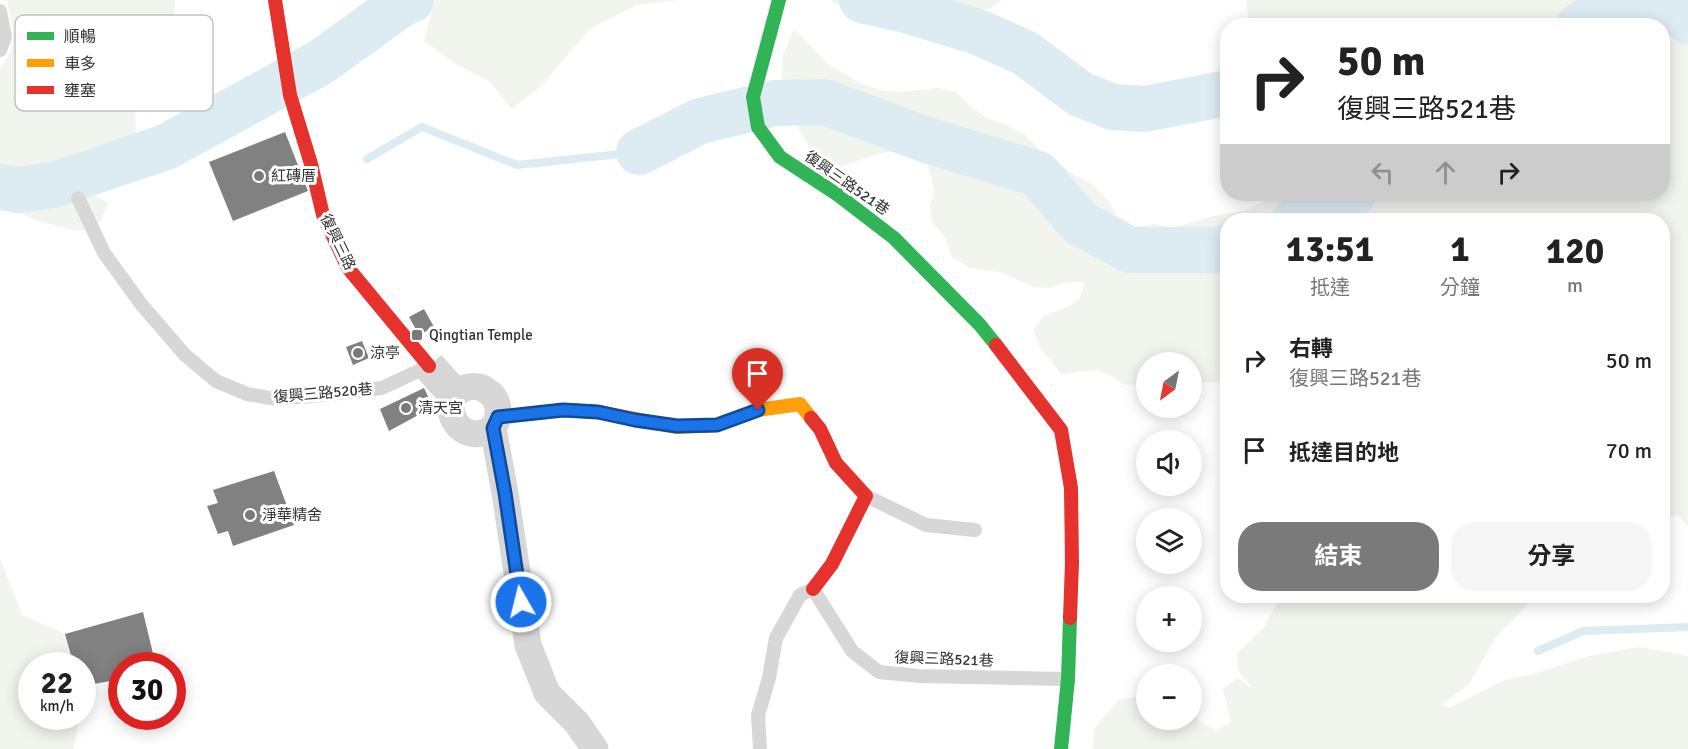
<!DOCTYPE html>
<html lang="zh-TW">
<head>
<meta charset="utf-8">
<style>
	:root { --surface:#fff; --page:#f6f6f6; --text:#222; --muted:#767676; --accent:#7a7a7a }
	body { margin:0; font-family:Signika,"Noto Sans TC",sans-serif; background:var(--page); color:var(--text); height:100vh; display:flex; flex-direction:column; font-size:22px; white-space:nowrap }
	* { box-sizing:border-box; margin:0 }
	p { font-size:20px; color:var(--muted) }
	.icon { flex:none; width:33px; height:33px; fill:none; stroke:currentColor; stroke-width:2; stroke-linecap:round; stroke-linejoin:round }
	.map { position:relative; flex:1; overflow:hidden }
	.drawer { position:absolute; left:1220px; top:213px; width:450px; height:390px; display:flex; flex-direction:column; background:var(--surface); border-radius:24px; box-shadow:0 3px 15px #0003 }
	.drawer>* { flex:none }
	.hud { position:absolute; left:1220px; top:18px; width:450px; height:183px; border-radius:24px; box-shadow:0 3px 15px #0003; background:#fff; color:var(--text); overflow:hidden }
	.needle { width:39px; rotate:212deg }
	.buttons { position:absolute; left:1136px; top:352px; display:grid; gap:12px }
	.buttons a { display:grid; place-items:center; width:66px; height:66px; border-radius:50%; background:var(--surface); box-shadow:0 3px 15px #0003; font-size:30px }
	.speed { position:absolute; left:18px; top:652px; display:flex; gap:12px; font-size:30px; font-weight:700; text-align:center }
	.speed>* { display:grid; place-content:center; width:78px; height:78px; border-radius:50%; background:var(--surface); box-shadow:0 3px 15px #0003; line-height:1 }
	.speed small { font-size:15px; font-weight:400 }
	.speed .limit { border:9px solid #d22; background:#fff; color:#111 }
	.pin { position:absolute; display:grid; place-items:center; width:51px; height:51px; color:#fff; margin:-62px -26px; border-radius:50% 50% 50% 0; rotate:-45deg; box-shadow:0 0 6px #0007 }
	.pin .icon { rotate:45deg }
	.me { position:absolute; width:66px; margin:-33px; rotate:352deg; stroke-linejoin:round; filter:drop-shadow(0 0 4px #0008) }
	.turn { display:flex; align-items:center; gap:21px; height:126px; padding:0 18px; font-size:27px }
	.turn .icon { width:78px; height:78px; stroke-width:2.5 }
	.turn b { display:block; font-size:42px; line-height:51px }
	.lanes { display:flex; align-items:center; height:57px; padding:0 18px; background:#0003; justify-content:center; gap:30px; direction:ltr }
	.lanes .off { opacity:.35 }
	.eta { display:flex; justify-content:space-evenly; align-items:center; height:102px; text-align:center }
	.eta b { font-size:36px; font-weight:700; line-height:42px }
	.cta { display:flex; gap:12px; margin-top:auto; padding:12px 18px }
	.cta a { flex:1; height:69px; border-radius:24px; background:var(--accent); color:#fff; font-size:24px; font-weight:700; line-height:69px; text-align:center }
	.cta a+a { background:var(--page); color:var(--text) }
	ul { padding:0; list-style:none }
	li { display:flex; align-items:center; gap:18px; height:90px; padding:0 18px }
	li div { flex:1 }
	li b { display:block; font-size:22px }
	li em { font-style:normal }
	.map>svg:first-child { display:block }
</style>
</head>
<body>
<div class="map">
<svg width="1688" height="749" viewBox="0 0 1688 749">
	<rect width="100%" height="100%" fill="#fff"/>
	<path fill="#f1f5ed" d="M7,0H175L172,43C145,69 117,48 85,48L83,76L134,89L136,135L85,149L62,159L56,167L59,175L108,203L101,221L86,231L72,230L39,221L7,208L0,209V67C21,45 12,27 7,0Z
		M435,0H679L636,5L590,29L541,86L512,109L490,82L456,64L424,41Z
		M830,0H1002L989,9L955,12L899,29L849,13Z
		M1246,0H1688V527L1677,514L1662,521V220H1227V382L1191,383V363H1146V384L1123,385L1134,395L1115,378L1097,370L1061,374L1040,347L1033,330L1045,315L1063,309L1079,300L1085,282H1066L1050,288L1033,287L1003,273L968,267L952,257L944,236L932,222L930,205L934,190L926,157C920,155 914,152 908,151C886,149 861,159 841,167L810,147L799,130L786,94L782,76V58L794,29L828,64L862,84L880,90L898,92L938,88L956,92L969,105L987,118L1006,125L1025,135L1043,153L1075,175L1093,185L1107,199L1119,218L1136,227L1155,224L1172,228L1210,217L1244,211L1280,194H1662V26L1249,25Z
		M0,558L22,615L65,634L74,666H32V717H79L74,749H0Z
		M1283,596H1534L1515,618L1497,636L1469,684L1442,705L1451,707L1504,680L1533,674L1586,657L1615,651L1640,647L1688,656V749H1093L1094,729L1118,700L1146,695V720H1191V710L1199,721L1216,731L1231,722L1223,689L1237,678L1252,688L1238,670L1237,653L1264,627L1272,611Z"/>
	<g fill="none" stroke-linecap="round" stroke-linejoin="round">
		<path stroke="#ddebf3" stroke-width="8" d="M367,159L422,127L517,165L639,152
			M1538,651L1583,631L1688,627"/>
		<path stroke="#ddebf3" stroke-width="46" d="M862,0L906,10L978,32L1025,53L1080,94L1113,107L1145,109L1227,93
			M1579,26L1599,12L1662,1L1688,21
			M639,152L700,121L775,103L825,102L924,139L1038,174L1080,223L1130,250H1219L1227,247
			M0,187L18,190L53,185L166,147L321,62L400,5L411,0
			M1295,220L1353,194"/>
	</g>
	<path fill="#818181" d="M285,132L308,191L233,221L209,162Z
		M424,309L434,327L419,335L409,317Z
		M362,341L369,358L353,365L346,347Z
		M424,388L433,407L389,431L380,409Z
		M274,471L294,525L233,546L228,531L218,534L207,506L218,503L213,490Z
		M143,612L156,666H122V679L82,686V666H74L65,634Z"/>
	<g fill="none" stroke-linecap="round" stroke-linejoin="round">
		<path stroke="#d6d6d6" stroke-width="33" stroke-dasharray="33 16" stroke-linecap="butt" d="M429,366L455,395"/>
		<path stroke="#d7d7d7" stroke-width="14" d="M0,11L5,37L0,50
			M78,198L104,253L141,304L185,355L216,381L247,394L270,398L303,397L382,388L429,366
			M866,496L926,525L975,530
			M760,749L758,715L769,678L776,638L800,595L813,589L852,651L879,672L919,676L1068,679"/>
		<path stroke="#d7d7d7" stroke-width="27" d="M493,428C501,416 500,399 487,391C482,387 475,386 469,387C434,393 455,452 493,428L505,493L528,645L547,693L577,723L595,749"/>
		<path stroke="#30b455" stroke-width="14" d="M779,0L753,97L758,127L780,157L838,195L894,238L980,325L996,345
			M1061,749L1068,679L1070,618"/>
		<path stroke="#ff9f0a" stroke-width="14" d="M498,417L563,410L598,412L677,427L717,425L758,410L800,404L811,418"/>
		<path stroke="#e5322d" stroke-width="14" d="M275,0L290,95L311,164L323,215L348,268L429,366
			M996,345L1061,430L1071,488L1072,563L1070,618
			M811,418L820,429L836,463L866,496L832,564L813,589"/>
	</g>
	<g fill="none" stroke-linecap="round" stroke-linejoin="round">
		<defs>
			<path id="route" d="M521,602L505,493L493,428L498,417L563,410L598,412L635,420L677,426L717,425L758,410"/>
		</defs>
		<use href="#route" stroke="#114b97" stroke-width="15"/>
		<use href="#route" stroke="#1a73e8" stroke-width="10"/>
	</g>
	<g fill="#7a7a7a" stroke="#fff" stroke-width="2">
		<circle cx="259" cy="176" r="6"/>
		<rect x="411" y="329" width="12" height="12" rx="3"/>
		<circle cx="358" cy="353" r="6"/>
		<circle cx="406" cy="408" r="6"/>
		<circle cx="250" cy="515" r="6"/>
	</g>
	<g text-anchor="middle" stroke-width="6" stroke-linejoin="round" paint-order="stroke">
		<g font-size="15" fill="#333" stroke="#fff" text-anchor="start">
			<text x="271" y="181">紅磚厝</text>
			<text x="429" y="340">Qingtian Temple</text>
			<text x="370" y="358">涼亭</text>
			<text x="418" y="413">清天宮</text>
			<text x="262" y="520">淨華精舍</text>
		</g>
		<g font-size="15" fill="#333" stroke="#fff">
			<text transform="translate(847 183) rotate(35)" y="5">復興三路521巷</text>
			<text transform="translate(338 242) rotate(64)" y="5">復興三路</text>
			<text transform="translate(323 393) rotate(-5)" y="5">復興三路520巷</text>
			<text transform="translate(944 659) rotate(2)" y="5">復興三路521巷</text>
		</g>
	</g>
	<rect x="15" y="15" width="198" height="96" rx="9" fill="#fff" stroke="#c2c2c2" stroke-width="1.5"/>
	<rect x="27" y="32" width="27" height="8" fill="#30b455"/>
	<rect x="27" y="59" width="27" height="8" fill="#ff9f0a"/>
	<rect x="27" y="86" width="27" height="8" fill="#e5322d"/>
	<g font-size="16" fill="#333">
		<text x="64" y="42">順暢</text>
		<text x="64" y="69">車多</text>
		<text x="64" y="96">壅塞</text>
	</g>
</svg>
<div class="buttons">
<a><svg class="needle" viewBox="-14 -14 28 28"><path d="M0-13l5 13h-10z" fill="#e53935"/><path d="M0 13l5-13h-10z" fill="#767676"/></svg></a>
<a><svg class="icon" aria-label="sound" viewBox="0 0 24 24"><path d="M4 9h4l5-4v14l-5-4H4zM17 9q2 3 0 6"/></svg></a>
<a><svg class="icon" aria-label="layers" viewBox="0 0 24 24"><path d="M12 4l9 5-9 5-9-5zM3 14l9 5 9-5"/></svg></a>
<a>+</a>
<a>−</a>
</div>
<div class="speed"><div>22<small>km/h</small></div><div class="limit">30</div></div>
<div class="pin" style="left:758px;top:410px;background:#d93025"><svg class="icon" aria-label="arrive" viewBox="0 0 24 24"><path d="M6 21V4h12l-3 4 3 4H6"/></svg></div>
<svg class="me" style="left:521px;top:602px" viewBox="-20 -20 40 40"><circle r="17" fill="#1a73e8" stroke="#fff" stroke-width="3"/><path d="M0-11L8 9 0 5-8 9z" fill="#fff"/></svg>
<div class="hud">
<div class="turn"><svg class="icon" aria-label="right" viewBox="0 0 24 24"><path d="M7 20v-9h11M14 6l5 5-5 5"/></svg><div><b>50 m</b>復興三路521巷</div></div>
<div class="lanes"><svg class="icon off" aria-label="left" viewBox="0 0 24 24"><path d="M17 20v-9H6M10 6l-5 5 5 5"/></svg><svg class="icon off" aria-label="ahead" viewBox="0 0 24 24"><path d="M12 20V5M6 11l6-6 6 6"/></svg><svg class="icon" aria-label="right" viewBox="0 0 24 24"><path d="M7 20v-9h11M14 6l5 5-5 5"/></svg></div>
</div>
<section class="drawer">
<div class="eta">
<div><b>13:51</b><p>抵達</p></div>
<div><b>1</b><p>分鐘</p></div>
<div><b>120</b><p>m</p></div>
</div>
<ul>
<li><svg class="icon" aria-label="right" viewBox="0 0 24 24"><path d="M7 20v-9h11M14 6l5 5-5 5"/></svg><div><b>右轉</b><p>復興三路521巷</p></div><em>50 m</em></li>
<li><svg class="icon" aria-label="arrive" viewBox="0 0 24 24"><path d="M6 21V4h12l-3 4 3 4H6"/></svg><div><b>抵達目的地</b></div><em>70 m</em></li>
</ul>
<div class="cta"><a>結束</a><a>分享</a></div>
</section>
</div>
</body>
</html>
